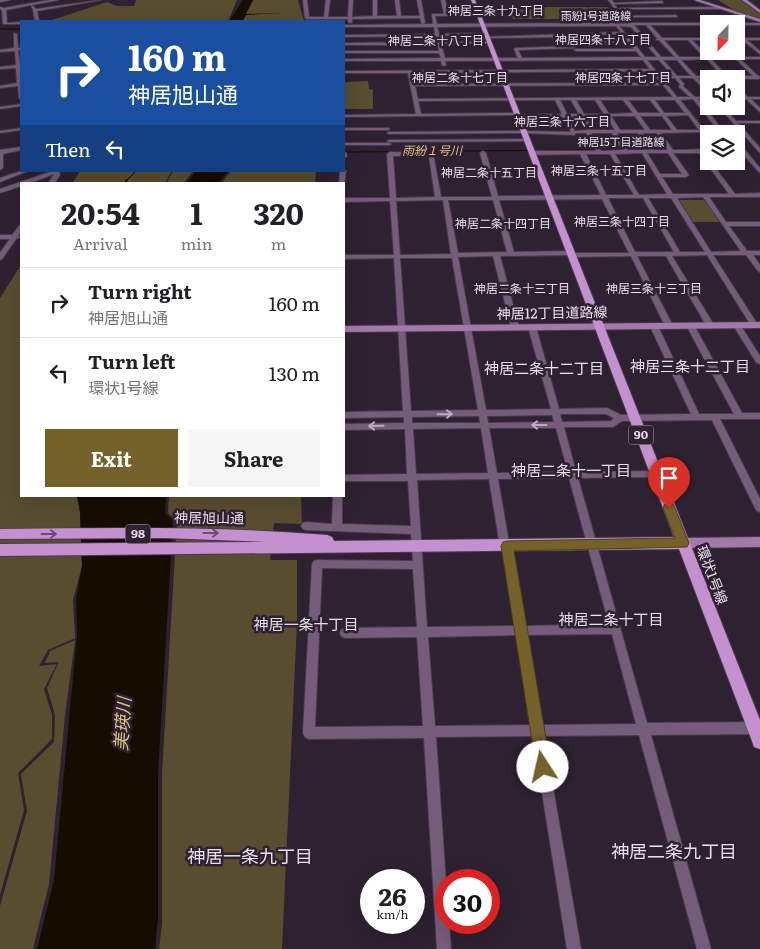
<!DOCTYPE html>
<html lang="en">
<head>
<meta charset="utf-8">
<style>
	:root { --surface:#fff; --page:#f6f6f6; --text:#202124; --muted:#757577; --line:#e0e0e0; --accent:#75622b }
	body { margin:0; font-family:Literata,"Noto Sans JP",serif; background:var(--page); color:var(--text); height:100vh; display:flex; flex-direction:column; font-size:19px; white-space:nowrap }
	* { box-sizing:border-box; margin:0 }
	p { font-size:16px; color:var(--muted) }
	.icon { flex:none; width:28px; height:28px; fill:none; stroke:currentColor; stroke-width:2; stroke-linecap:round; stroke-linejoin:round }
	.map { position:relative; flex:1; overflow:hidden }
	.side { position:absolute; left:20px; top:182px; width:325px; height:315px; display:flex; flex-direction:column; background:var(--surface); border-radius:0px; box-shadow:0 5px 20px #0002 }
	.side>* { flex:none }
	.top-card { position:absolute; left:20px; top:20px; width:325px; height:152px; border-radius:0px; box-shadow:0 5px 20px #0002; background:#1a4fa0; color:#fff; overflow:hidden }
	.needle { width:32px; rotate:202deg }
	.buttons { position:absolute; left:700px; top:15px; display:grid; gap:10px }
	.buttons a { display:grid; place-items:center; width:45px; height:45px; border-radius:0px; background:var(--surface); box-shadow:0 5px 20px #0002; font-size:25px }
	.speed { position:absolute; left:360px; top:869px; display:flex; gap:10px; font-size:25px; font-weight:700; text-align:center }
	.speed>* { display:grid; place-content:center; width:65px; height:65px; border-radius:50%; background:var(--surface); box-shadow:0 5px 20px #0002; line-height:1 }
	.speed small { font-size:12px; font-weight:400 }
	.speed .limit { border:8px solid #d22; background:#fff; color:#111 }
	.pin { position:absolute; display:grid; place-items:center; width:42px; height:42px; color:#fff; margin:-51px -21px; border-radius:50% 50% 50% 0; rotate:-45deg; box-shadow:0 0 5px #0007 }
	.pin .icon { rotate:45deg }
	.me { position:absolute; width:55px; margin:-28px; rotate:350deg; stroke-linejoin:round; filter:drop-shadow(0 0 4px #0008) }
	.turn { display:flex; align-items:center; gap:18px; height:105px; padding:0 25px; font-size:22px }
	.turn .icon { width:65px; height:65px; stroke-width:2.5 }
	.turn b { display:block; font-size:35px; line-height:42px }
	.then { display:flex; align-items:center; height:48px; padding:0 25px; background:#0003; gap:10px; font-size:19px }
	.eta { display:flex; justify-content:space-evenly; align-items:center; height:85px; text-align:center }
	.eta b { font-size:30px; font-weight:700; line-height:35px }
	.cta { display:flex; gap:10px; margin-top:auto; padding:10px 25px }
	.cta a { flex:1; height:58px; border-radius:0px; background:var(--accent); color:#fff; font-size:20px; font-weight:700; line-height:58px; text-align:center }
	.cta a+a { background:var(--page); color:var(--text) }
	ul { padding:0; list-style:none }
	li { display:flex; align-items:center; gap:15px; height:70px; padding:0 25px; border-top:1px solid var(--line) }
	li div { flex:1 }
	li b { display:block; font-size:19px }
	li em { font-style:normal }
	.map>svg:first-child { display:block }
</style>
</head>
<body>
<div class="map">
<svg width="760" height="949" viewBox="0 0 760 949">
	<rect width="100%" height="100%" fill="#2e2131"/>
	<path fill="#594d30" d="M130,0H237L228,21H49L107,2L117,6H134L136,0Z
		M253,0H298L304,21H243L246,12Z
		M718,0H741L760,14V19L735,11Z
		M513,7H587L591,11L588,7H608L617,19H513L508,9Z
		M368,81L369,89L373,90V109H344V82Z
		M80,171H172L164,184H72Z
		M173,171H193L183,184H166Z
		M231,171H316L315,184H221Z
		M678,200H704L720,222H693Z
		M21,265V496H77L80,512L82,566L73,600L75,638L48,650L39,666L57,664L44,689L52,715V739L18,773L24,810L0,895V298Z
		M169,496H301L302,524L274,523L270,560H297V622L282,949H159L162,924V773L177,521L168,513Z
		M75,640L65,716L49,884L33,949H0V906L27,811L21,774L54,742L55,715L47,688L59,662L45,663L50,651Z"/>
	<path fill="#150d00" d="M243,0H253L246,14L283,13L246,15L243,21H229Z
		M196,171H228L218,184H186Z
		M77,496H166L165,514L173,520L158,774V918L155,949H37L54,880L77,635L76,599L82,566L80,512Z"/>
	<g fill="none" stroke-linecap="round" stroke-linejoin="round">
		<path stroke="#150d00" stroke-width="1" d="M615,6L628,21L626,22
			M81,21H167
			M0,29H21
			M640,37L650,47
			M655,52H653L656,57
			M675,78L679,84L686,87V91
			M693,100L703,110
			M717,129L721,134
			M344,152L709,149
			M126,181L136,171"/>
		<path stroke="#150d00" stroke-width="2" d="M124,184L127,180"/>
		<defs>
			<path id="street" d="M0,0H10L0,2Z
				M50,0H58L32,5L36,9L101,0L37,11L39,21H32L35,20L33,10L31,5L6,10L7,23L21,22V24H3L2,10L0,9V7L4,8Z
				M303,0H307L309,17H324L326,0H330L328,17H348L349,0H353L352,17L373,16V0H377V16H397L395,0H399L401,16H420L417,0H421L425,23L422,24L420,18L352,19V22L350,23L348,22V19H307L305,18Z
				M441,0H445L448,14L481,15L435,16L437,24L626,23L608,0H612L614,3L662,1L663,3L614,4L626,20L631,23H710L709,25H650L662,38H709V40H692L709,57H733L727,51H732L738,57H760V59H740L758,76H760L759,79L698,78L709,90V94L693,78H679L684,84L683,86L695,97H709V99H698L726,134H721L693,99L680,100L709,136V140L701,132L661,133L673,150L709,149V153H704L709,161H710L735,194L760,193V197H709L726,222H760V226H729L747,251H760V255H753L760,265V272L758,271L746,255H713L758,325L756,327H752L707,255L672,256L714,325L710,327L706,325L666,256H637L673,326L669,328L665,326L631,256L572,257L569,255L500,256L519,327L515,329L511,327L493,256L458,257L486,410L551,409L528,327L532,325L536,327L559,409L607,408L621,415L691,414L650,326L654,324L658,326L699,414H734L686,325L690,323L694,325L742,413H760V419H720L760,499V512L757,511L755,508L712,420L622,421L613,427H564L576,472L656,471L660,474L656,477L578,478L647,723L760,722V734L651,735L711,949H697L639,735L544,736L581,949H567L533,736L436,737L446,883V922H449L451,949H437L424,738L309,739L305,737L303,733L312,564L314,561L317,560L413,561L411,534L306,530L303,529L301,526L303,523L306,522L332,524L333,496H342V524L411,526L408,481H344V475L407,474L405,429L344,430V424L404,423V417L344,418V412L403,411L394,258L344,259V255H394L390,201L344,202V198H390L387,154L390,152L433,153L441,197H492L480,153L483,151L486,153L498,196L601,195L580,154L533,155L530,153L533,151H596L586,133H576L574,135L523,133L389,134L387,133L389,132L525,131L571,132L563,117H518L516,115L344,117V115L416,114L408,73H344V71L650,69L643,60L445,61L446,65L444,66L442,65L441,61H344V59L441,58L439,53H344V51H439L438,45H344V43L437,42L436,36L344,37V35L435,34L434,27H344V25L433,24L432,14H444ZM634,25H646L657,38L656,40H659L675,57H661ZM616,26L621,32L485,37L487,38L568,37L570,36L569,35L622,34L627,40L569,42L571,43L629,42L634,49H576L574,50L576,51H636L641,57L522,58L518,50L575,48L574,46L516,48L514,49L518,58H445L441,44L491,43L489,42H441L439,36L488,34L486,33L439,34L437,27ZM619,26L631,27L657,57H645L633,42V40H631ZM664,40H688L704,57H679ZM707,59L722,76H696L681,60ZM711,59H736L753,76H727ZM647,60H659L673,76H660ZM663,60H677L691,76H677ZM652,71L661,83L415,84L412,73ZM662,78H675L680,84L679,87L690,97H677ZM663,85L673,97L418,99L415,86ZM555,100L562,114L520,115L518,113L421,114L418,101ZM560,100H571L579,114H567ZM576,100H595L604,114H584ZM600,100H623L633,113L609,114ZM628,100H650L660,113H638ZM655,100H675L685,113H664ZM688,115L699,130H677L666,116ZM606,116L615,130H593L585,117ZM611,116H635L645,130H620ZM640,116H662L672,130H650ZM568,117H581L589,130L575,131ZM591,133H612L622,150L601,151ZM617,133H638L649,150H627ZM643,133H656L668,150H654ZM642,153L667,194L639,195L615,154ZM647,153H668L682,174H660ZM673,153H699L729,194H673L662,177H686L689,175ZM586,154H610L634,195H606ZM393,156H429L435,197L396,198ZM703,197L741,251L711,252L677,198ZM608,198H643L674,252H635ZM648,198H671L705,252H680ZM602,199L629,253H574L571,251L514,252L499,200ZM443,200L451,254L400,255L396,201ZM448,200H493L507,252L458,253ZM400,258H452L478,410L411,411ZM560,414H606L614,418L611,421L562,422ZM552,415L554,422L488,423L487,416ZM479,416L480,423H412V417ZM481,428L488,473L416,474L413,429ZM489,428H556L568,472L497,473ZM569,478L609,624L525,626L512,546L509,543L498,479ZM489,479L500,546L503,549L515,626L427,627L417,480ZM322,568L413,569L417,627L345,628L341,630L340,633L341,636L345,638L417,637L423,726L315,727ZM612,634L636,724L542,725L527,635ZM517,635L531,725L435,726L428,637Z
				M722,7L723,9H619L621,8Z
				M676,15L677,17H625L627,16Z
				M736,23H760V25H736L734,24Z
				M14,33L17,34L18,48H21V50H18L20,65H21V99L19,98L18,86L0,88V86L17,83L16,68L0,69V67L16,65L15,51L0,52V50L14,48Z
				M736,38H760V40H747L760,51V54L742,40H736Z
				M736,86L748,97H760V99H751L760,108V112L746,99H736V97H743L736,90Z
				M21,104V106L0,109V107Z
				M718,106H723L736,121H760V123H738L760,148V153Z
				M21,128V130L0,133V131Z
				M344,128H388L390,129L388,130H344Z
				M528,139H530V141L389,142L387,141L389,140Z
				M344,143H389L391,144L389,145H344Z
				M21,147V150L3,154V168L0,170V150Z
				M741,150H745L760,168V173L741,152Z
				M344,152L346,153L347,156L344,158Z
				M344,170L346,171L344,185V184H339L340,171H344Z
				M21,171H28L0,182V178Z
				M53,171H59L60,175L54,184H48L54,174L28,184H21V186L0,193V189Z
				M21,225V231L18,236L20,237L16,239L2,259L0,260V253L10,239H0V235H12L19,226Z
				M735,323H739L760,356V364L756,362L733,325Z"/>
			<path id="secondary" d="M694,0H700L760,19V22Z
				M742,0H747L760,10V13Z
				M760,322V328L344,332V326Z
				M760,537V547L683,548L679,547L677,543L679,539L683,538Z"/>
			<path id="primary" d="M471,0H475L760,720V749L754,747L752,741L679,549L0,556V544L267,542L164,538L0,539V529C109,528 218,526 327,535L332,537L334,541L674,537Z"/>
		</defs>
		<use href="#street" stroke="#483c4b" stroke-width="2"/>
		<use href="#secondary" stroke="#483c4b" stroke-width="2"/>
		<use href="#primary" stroke="#483c4b" stroke-width="2"/>
		<use href="#street" fill="#755c7a" fill-rule="evenodd"/>
		<use href="#secondary" fill="#a27aaa" fill-rule="evenodd"/>
		<use href="#primary" fill="#c590cf" fill-rule="evenodd"/>
	</g>
	<defs><path id="oneway-shaft" d="M-6 0H5M1.5-3L5.5 0L1.5 3" fill="none" stroke-width="1.6" stroke-linecap="round" stroke-linejoin="round" transform="scale(1.25)"/></defs>
	<g stroke="#baabbd">
		<use href="#oneway-shaft" transform="translate(445 414) rotate(-1)"/>
		<use href="#oneway-shaft" transform="translate(539 425) rotate(180)"/>
		<use href="#oneway-shaft" transform="translate(376 426) rotate(179)"/>
	</g>
	<g stroke="#6a4d70">
		<use href="#oneway-shaft" transform="translate(211 533)"/>
		<use href="#oneway-shaft" transform="translate(49 534)"/>
	</g>
	<path fill="#75622b" stroke="#4c401c" d="M669,503L673,504L675,508L689,543L687,547L514,551L551,767L549,772L543,774L537,772L501,546L503,542L507,541L675,538L663,508L665,504Z"/>
	<g text-anchor="middle" stroke-width="5" stroke-linejoin="round" paint-order="stroke">
		<g font-size="11" fill="#e8dfea" stroke="#2e2131">
			<text x="596" y="20">雨紛1号道路線</text>
			<text x="621" y="146">神居15丁目道路線</text>
		</g>
		<g font-size="12" fill="#e8dfea" stroke="#2e2131">
			<text x="496" y="15">神居三条十九丁目</text>
			<text x="603" y="44">神居四条十八丁目</text>
			<text x="436" y="45">神居二条十八丁目</text>
			<text x="460" y="82">神居二条十七丁目</text>
			<text x="623" y="82">神居四条十七丁目</text>
			<text x="562" y="126">神居三条十六丁目</text>
			<text x="599" y="175">神居三条十五丁目</text>
			<text x="489" y="177">神居二条十五丁目</text>
			<text x="622" y="226">神居三条十四丁目</text>
			<text x="503" y="228">神居二条十四丁目</text>
			<text x="522" y="293">神居二条十三丁目</text>
			<text x="654" y="293">神居三条十三丁目</text>
		</g>
		<g font-size="12" font-style="italic" fill="#dfc37e" stroke="#2e2131">
			<text x="432" y="155">雨紛１号川</text>
		</g>
		<g fill="#2e2131" stroke="#b0a6b2" stroke-width="1">
			<rect x="628.5" y="425.5" width="25" height="19" rx="4"/>
			<rect x="125.5" y="524.5" width="25" height="19" rx="4"/>
		</g>
		<g font-size="12" font-weight="bold" fill="#e8dfea">
			<text x="641" y="439">90</text>
			<text x="138" y="538">98</text>
		</g>
		<g font-size="14" fill="#e8dfea" stroke="#2e2131">
			<text transform="translate(552 313) rotate(-1)" y="5">神居12丁目道路線</text>
			<text transform="translate(209 518) rotate(1)" y="5">神居旭山通</text>
			<text transform="translate(712 575) rotate(69)" y="5">環状1号線</text>
		</g>
		<g font-size="15" fill="#e8dfea" stroke="#2e2131">
			<text x="690" y="372">神居三条十二丁目</text>
			<text x="544" y="374">神居二条十二丁目</text>
			<text x="571" y="476">神居二条十一丁目</text>
			<text x="611" y="625">神居二条十丁目</text>
			<text x="306" y="630">神居一条十丁目</text>
		</g>
		<g font-size="18" font-style="italic" fill="#dfc37e" stroke="#2e2131">
			<text transform="translate(123 724) rotate(-86)" y="6">美瑛川</text>
		</g>
		<g font-size="18" fill="#e8dfea" stroke="#2e2131">
			<text x="674" y="858">神居二条九丁目</text>
			<text x="250" y="863">神居一条九丁目</text>
		</g>
	</g>
</svg>
<div class="buttons">
<a><svg class="needle" viewBox="-14 -14 28 28"><path d="M0-13l5 13h-10z" fill="#e53935"/><path d="M0 13l5-13h-10z" fill="#757577"/></svg></a>
<a><svg class="icon" aria-label="sound" viewBox="0 0 24 24"><path d="M4 9h4l5-4v14l-5-4H4zM17 9q2 3 0 6"/></svg></a>
<a><svg class="icon" aria-label="layers" viewBox="0 0 24 24"><path d="M12 4l9 5-9 5-9-5zM3 14l9 5 9-5"/></svg></a>
</div>
<div class="speed"><div>26<small>km/h</small></div><div class="limit">30</div></div>
<div class="pin" style="left:669px;top:508px;background:#d93025"><svg class="icon" aria-label="arrive" viewBox="0 0 24 24"><path d="M6 21V4h12l-3 4 3 4H6"/></svg></div>
<svg class="me" style="left:543px;top:767px" viewBox="-20 -20 40 40"><circle r="19" fill="#fff"/><path d="M0-13L10 11 0 6-10 11z" fill="#75622b"/></svg>
<div class="top-card">
<div class="turn"><svg class="icon" aria-label="right" viewBox="0 0 24 24"><path d="M7 20v-9h11M14 6l5 5-5 5"/></svg><div><b>160 m</b>神居旭山通</div></div>
<div class="then">Then<svg class="icon" aria-label="left" viewBox="0 0 24 24"><path d="M17 20v-9H6M10 6l-5 5 5 5"/></svg></div>
</div>
<section class="side">
<div class="eta">
<div><b>20:54</b><p>Arrival</p></div>
<div><b>1</b><p>min</p></div>
<div><b>320</b><p>m</p></div>
</div>
<ul>
<li><svg class="icon" aria-label="right" viewBox="0 0 24 24"><path d="M7 20v-9h11M14 6l5 5-5 5"/></svg><div><b>Turn right</b><p>神居旭山通</p></div><em>160 m</em></li>
<li><svg class="icon" aria-label="left" viewBox="0 0 24 24"><path d="M17 20v-9H6M10 6l-5 5 5 5"/></svg><div><b>Turn left</b><p>環状1号線</p></div><em>130 m</em></li>
</ul>
<div class="cta"><a>Exit</a><a>Share</a></div>
</section>
</div>
</body>
</html>
